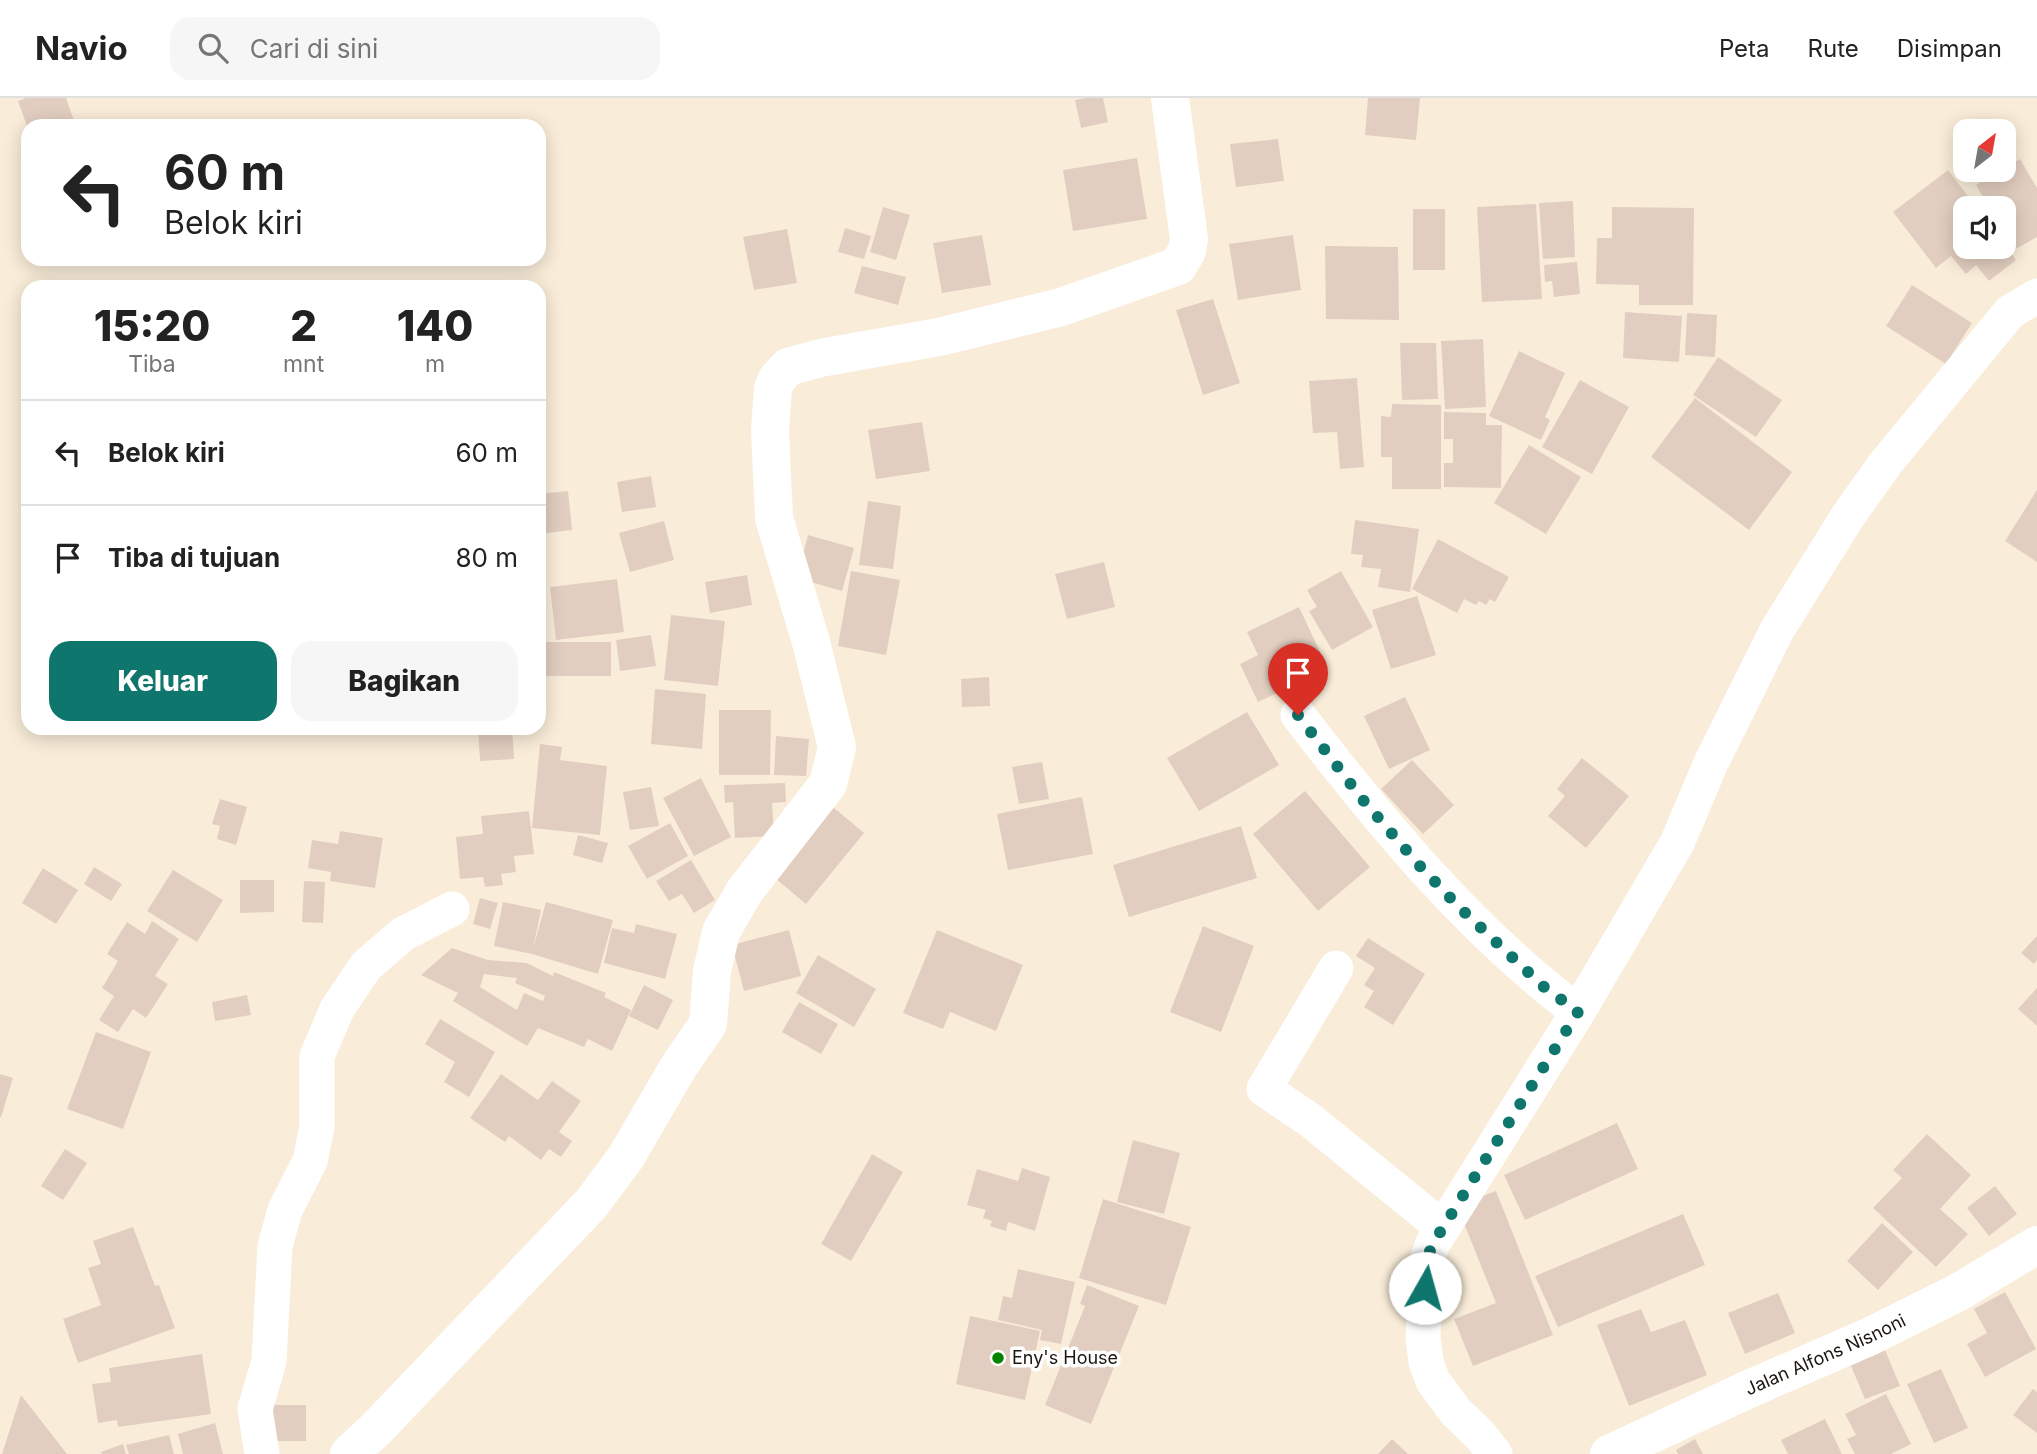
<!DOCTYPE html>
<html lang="id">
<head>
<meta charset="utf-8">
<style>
	:root { --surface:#fff; --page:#f6f6f6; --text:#222; --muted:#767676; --line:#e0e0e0; --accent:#0f766e }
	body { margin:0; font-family:Inter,sans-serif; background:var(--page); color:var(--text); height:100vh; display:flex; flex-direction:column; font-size:26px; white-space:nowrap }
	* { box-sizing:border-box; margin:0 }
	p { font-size:23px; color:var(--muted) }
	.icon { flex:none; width:38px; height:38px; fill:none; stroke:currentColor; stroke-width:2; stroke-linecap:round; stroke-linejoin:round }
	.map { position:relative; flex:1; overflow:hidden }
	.drawer { position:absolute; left:21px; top:182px; width:525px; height:455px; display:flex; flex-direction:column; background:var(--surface); border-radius:21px; box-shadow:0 4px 18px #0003 }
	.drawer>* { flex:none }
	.top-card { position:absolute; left:21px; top:21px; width:525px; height:147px; border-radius:21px; box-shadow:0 4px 18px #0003; background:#fff; color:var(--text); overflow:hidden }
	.needle { width:46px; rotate:31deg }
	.fabs { position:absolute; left:1953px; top:21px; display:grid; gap:14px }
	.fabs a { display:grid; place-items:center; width:63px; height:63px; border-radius:14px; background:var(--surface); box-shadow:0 4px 18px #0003; font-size:35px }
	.pin { position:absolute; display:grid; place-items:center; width:60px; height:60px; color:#fff; margin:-72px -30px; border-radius:50% 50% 50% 0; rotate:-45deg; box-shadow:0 0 7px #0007 }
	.pin .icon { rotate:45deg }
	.me { position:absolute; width:77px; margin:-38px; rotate:7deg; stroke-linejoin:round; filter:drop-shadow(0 0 5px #0008) }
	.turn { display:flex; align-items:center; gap:24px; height:147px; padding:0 28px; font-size:32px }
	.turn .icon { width:91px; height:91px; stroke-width:2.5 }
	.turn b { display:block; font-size:49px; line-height:60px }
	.eta { display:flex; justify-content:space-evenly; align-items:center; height:119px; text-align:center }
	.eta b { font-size:42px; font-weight:800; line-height:49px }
	.primary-button { display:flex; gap:14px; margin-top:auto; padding:14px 28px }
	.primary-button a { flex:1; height:80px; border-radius:21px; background:var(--accent); color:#fff; font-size:28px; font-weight:800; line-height:80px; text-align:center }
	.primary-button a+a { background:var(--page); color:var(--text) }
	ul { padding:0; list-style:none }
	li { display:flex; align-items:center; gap:21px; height:105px; padding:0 28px; border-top:2px solid var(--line) }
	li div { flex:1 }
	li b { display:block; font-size:26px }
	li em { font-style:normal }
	header { display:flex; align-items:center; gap:42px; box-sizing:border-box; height:98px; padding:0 35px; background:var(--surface); border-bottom:2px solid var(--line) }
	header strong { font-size:33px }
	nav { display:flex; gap:38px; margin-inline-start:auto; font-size:24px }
	.search { width:490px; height:63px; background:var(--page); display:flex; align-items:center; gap:18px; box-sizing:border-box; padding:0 24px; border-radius:21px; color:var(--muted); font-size:26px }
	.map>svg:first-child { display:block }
</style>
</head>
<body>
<header>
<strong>Navio</strong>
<div class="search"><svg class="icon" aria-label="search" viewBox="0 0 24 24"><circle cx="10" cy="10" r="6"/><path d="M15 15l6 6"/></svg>Cari di sini</div>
<nav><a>Peta</a><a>Rute</a><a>Disimpan</a></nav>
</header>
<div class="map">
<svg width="2037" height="1356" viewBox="0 0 2037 1356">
	<rect width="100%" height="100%" fill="#f9edd9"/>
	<path fill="#e2cec0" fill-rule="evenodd" d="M26,0H66L76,28H27L18,3Z
		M1086,0H1103L1108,24L1081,30L1075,2Z
		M1368,0H1420L1416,42L1365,37Z
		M1278,41L1284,83L1236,89L1230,46Z
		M1137,60L1147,121L1073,133L1063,72Z
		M2020,61L2037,90V139L2014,152L2004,134V110H1990L1976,87Z
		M1948,72L1977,110H1965V149H2004V145L2016,162L1989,183L1976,167L1966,176L1951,158L1936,170L1893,114Z
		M1573,103L1575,159L1543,161L1539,105Z
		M1536,106L1542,201L1482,204L1477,109Z
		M883,109L910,117L896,162L870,154Z
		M1612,109L1694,110L1693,207H1639V187L1596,186L1597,140H1612Z
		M1413,111H1445V172H1413Z
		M845,130L871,138L864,161L838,154Z
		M787,131L797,185L754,192L743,139Z
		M982,137L991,187L942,195L933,145Z
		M1293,137L1301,192L1238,202L1229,146Z
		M1325,148L1398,149L1399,222L1326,221Z
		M1577,164L1580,196L1554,199L1552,183L1545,184L1544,167Z
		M862,168L906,179L898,207L854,195Z
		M1912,187L1972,225L1946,266L1886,228Z
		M1213,201L1240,285L1203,297L1176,212Z
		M1625,214L1682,218L1679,264L1623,260Z
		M1687,215L1717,217L1715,259L1685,257Z
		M1483,241L1486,309L1445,311L1441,243Z
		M1400,245H1436L1438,301L1402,302Z
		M1519,253L1565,275L1545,319L1550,322L1541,342L1489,318Z
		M1718,259L1782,302L1756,339L1693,297Z
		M1357,280L1364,369L1340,371L1337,334L1313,335L1309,283Z
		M1580,282L1629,309L1592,376L1542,349Z
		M1695,300L1792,374L1749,432L1651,359Z
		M1392,306L1441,307V391H1392V359H1381V318L1391,319Z
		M1444,314L1486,315V327H1502L1501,390L1444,389V365H1453V341H1444Z
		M922,324L930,373L876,381L868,332Z
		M1529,347L1581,379L1546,436L1494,405Z
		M651,378L656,409L622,414L617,384Z
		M2037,392V464L2005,443Z
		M568,393L572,432L539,436V396Z
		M868,403L901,408L893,471L859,467Z
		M1355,422L1419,431L1410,494L1378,489L1381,471L1361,469L1363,457L1351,456Z
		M664,423L674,462L630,474L619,435Z
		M808,437L854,450L842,493L797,480Z
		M1438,441L1509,479L1495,504L1490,501L1486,507L1479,503L1476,507L1464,501L1457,515L1412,491Z
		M1104,464L1115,509L1067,521L1055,476Z
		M851,473L900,482L886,557L838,548Z
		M1341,473L1373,529L1332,552L1309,513L1317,509L1307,492Z
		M747,477L752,507L710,515L705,484Z
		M617,481L624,534L556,542L550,489Z
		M1417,498L1436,557L1391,571L1372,512Z
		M1299,509L1328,571L1258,604L1240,566L1258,557L1247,534Z
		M671,517L725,523L718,588L664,582Z
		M651,537L656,568L620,573L616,542Z
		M539,544H611V578H539Z
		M989,579L990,608L962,609L961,581Z
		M655,591L706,596L702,651L651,646Z
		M1405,599L1430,652L1389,671L1364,618Z
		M719,612H771L770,677H719Z
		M1247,614L1279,667L1199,713L1167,660Z
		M478,630H512L514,661L480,663Z
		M776,638L809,641L806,678L774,677Z
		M540,646L562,649L560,662L607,668L600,737L532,730Z
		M1582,660L1629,698L1586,750L1548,718L1565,698L1557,691Z
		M1412,662L1454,707L1423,736L1381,691Z
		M1042,664L1049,701L1019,706L1012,669Z
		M701,680L731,739L694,758L663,700Z
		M785,685L786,704L772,705L774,738L735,740L733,704L725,705L724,687Z
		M651,689L659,728L630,732L623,694Z
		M1305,693L1370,769L1318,813L1253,736Z
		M1082,699L1093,756L1008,772L997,716Z
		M220,701L247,709L236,747L217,741L220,728L212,726Z
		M827,704L864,735L806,806L769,775Z
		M529,713L534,756L514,758L516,774L501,776L503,787L485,789L483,779L460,781L456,739L483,736L481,718Z
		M670,725L688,758L647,781L628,748Z
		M1241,728L1257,780L1129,819L1113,767Z
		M340,733L383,740L375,790L330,783L331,774L308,770L312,742L338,746Z
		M578,737L608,745L602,765L573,757Z
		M691,762L715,802L694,815L682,796L669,803L656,783Z
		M94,769L122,786L111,803L84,786Z
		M43,770L78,792L56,826L22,805Z
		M173,772L223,802L197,844L147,813Z
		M240,782H274V814L240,815Z
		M304,783L325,784L323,825L302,824Z
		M480,800L498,805L490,831L473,826Z
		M503,804L541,812L533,851L546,804L613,822L598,876L532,856L494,848Z
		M152,823L179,841L155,878L168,886L146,920L133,911L118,934L99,922L114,898L102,890L118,863L107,856L127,824L145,836Z
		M636,826L677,836L665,881L604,865L612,830L634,835Z
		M1203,828L1254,848L1221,934L1170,914Z
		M789,832L801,878L744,893L732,847Z
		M937,832L1023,867L996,933L950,914L943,931L903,915Z
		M2037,838V862L2034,866L2021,855Z
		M1368,840L1425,876L1393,927L1364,909L1374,893L1364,887L1375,870L1356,858Z
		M452,850L488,862L527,865L553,878L554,874L606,895L604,899L631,912L612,953L588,941L584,949L538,930L527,948L453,903L458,895L421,877ZM484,876L517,880L515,885L545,898L543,903L524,895L517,912L480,889Z
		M818,857L876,891L854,929L796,895Z
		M644,887L673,902L658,932L629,918Z
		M2037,890V928L2018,911Z
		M247,897L251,917L215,923L212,904Z
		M799,904L838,926L821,956L782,934Z
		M440,921L495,954L469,999L444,984L455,964L425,946Z
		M96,934L151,954L123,1031L67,1011Z
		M0,976L13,980L1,1019H0Z
		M501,976L538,1002L552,983L581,1003L559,1034L572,1043L561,1059L549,1051L541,1062L509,1038L505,1044L470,1020Z
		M1617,1025L1638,1071L1525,1122L1504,1077Z
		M1927,1036L1971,1077L1940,1111L1968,1136L1936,1169L1873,1110L1902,1080L1893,1072Z
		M1133,1042L1180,1055L1164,1116L1117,1104Z
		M65,1051L87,1065L63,1102L41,1088Z
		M872,1056L903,1074L851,1163L821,1146Z
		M1022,1070L1050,1079L1035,1133L1008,1124L1006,1133L990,1128L992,1123L983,1120L986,1112L967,1107L977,1071L1018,1083Z
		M1995,1088L2017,1116L1989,1138L1967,1110Z
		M1496,1093L1553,1237L1473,1268L1454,1221L1496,1205L1457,1108Z
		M1103,1101L1191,1129L1166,1207L1079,1180Z
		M1683,1116L1705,1167L1558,1229L1535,1178Z
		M1882,1125L1913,1154L1878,1192L1847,1163Z
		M133,1129L155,1188L159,1187L175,1230L78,1265L63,1221L101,1207L88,1170L101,1166L93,1143Z
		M1018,1171L1075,1184L1061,1246L1040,1242L1042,1232L998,1222L1003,1198L1012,1200Z
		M1087,1187L1139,1208L1091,1326L1045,1307L1085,1208L1080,1206Z
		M2005,1194L2036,1251L1985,1279L1967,1246L1987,1235L1974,1211Z
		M1778,1195L1795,1235L1745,1256L1728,1215Z
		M1641,1211L1651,1234L1685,1222L1707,1277L1629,1308L1597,1227Z
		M970,1218L1040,1233L1025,1302L956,1286Z
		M1883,1247L1900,1288L1865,1301L1848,1261Z
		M202,1256L211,1316L118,1329L117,1322L98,1325L92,1286L111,1284L109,1270Z
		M1941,1271L1968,1330L1934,1345L1907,1286Z
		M2033,1291L2037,1294V1335L2013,1317Z
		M1886,1296L1911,1346L1891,1356H1855L1847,1341L1856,1337L1845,1316Z
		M21,1297L67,1356H2Z
		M265,1307H306V1343H266Z
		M1825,1321L1842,1356H1788L1781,1342Z
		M215,1325L223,1356H183L178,1336Z
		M169,1337L174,1356H129L126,1347Z
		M1392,1341L1408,1356H1378Z
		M1695,1341L1703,1356H1678L1676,1352Z
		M123,1346L126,1356H102L101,1354Z"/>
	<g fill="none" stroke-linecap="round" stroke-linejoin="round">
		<path stroke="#fff" stroke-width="35" d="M1298,617C1382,726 1468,831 1578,914
			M1336,870L1264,991L1310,1022L1443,1130
			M262,1356L255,1311L269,1263L275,1148L285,1112L310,1063L317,1029V958L337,911L366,868L403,836L452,811
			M1495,1356L1480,1337L1456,1314L1433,1283L1426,1264L1423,1240L1426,1165L1432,1147L1578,914L1677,745L1711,665L1777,532L1848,418L1885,366L2010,214L2037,198"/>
		<path stroke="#fff" stroke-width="38" d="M349,1356L376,1331L591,1106L626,1059L679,968L708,926L712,873L721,834L744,794L828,686L837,649L811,544L774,420L770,333L773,290L777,281L788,269L820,260L939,239L1061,209L1178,168L1187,153L1189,141L1170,0"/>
		<path stroke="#fff" stroke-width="38" id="s1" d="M1609,1356L1749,1291L1871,1238L1957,1195L2037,1147"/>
	</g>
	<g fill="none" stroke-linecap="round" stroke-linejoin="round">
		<path stroke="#0f766e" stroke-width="12" stroke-dasharray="0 21.6" d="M1298,617L1363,702L1419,767L1461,811L1544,889L1578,914L1432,1147L1426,1165L1425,1190"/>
	</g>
	<circle fill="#038401" stroke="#fff" stroke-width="2.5" cx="998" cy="1260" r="7"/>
	<g text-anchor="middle" stroke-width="7" stroke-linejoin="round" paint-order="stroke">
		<g font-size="18" fill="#1b1710" stroke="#fff">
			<text dy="6" stroke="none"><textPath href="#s1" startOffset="238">Jalan Alfons Nisnoni</textPath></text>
		</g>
		<g font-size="18" fill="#1b1710" stroke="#fff" text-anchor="start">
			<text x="1012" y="1266">Eny's House</text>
		</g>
	</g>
</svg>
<div class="fabs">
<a><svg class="needle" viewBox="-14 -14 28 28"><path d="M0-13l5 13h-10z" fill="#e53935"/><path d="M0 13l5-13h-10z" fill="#767676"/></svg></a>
<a><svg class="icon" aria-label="sound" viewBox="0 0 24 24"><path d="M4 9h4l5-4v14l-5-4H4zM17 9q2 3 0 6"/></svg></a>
</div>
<div class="pin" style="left:1298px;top:617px;background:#d93025"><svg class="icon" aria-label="arrive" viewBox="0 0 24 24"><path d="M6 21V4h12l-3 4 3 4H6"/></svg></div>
<svg class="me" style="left:1425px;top:1190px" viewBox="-20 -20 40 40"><circle r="19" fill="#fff"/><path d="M0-13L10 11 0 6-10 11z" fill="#0f766e"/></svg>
<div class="top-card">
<div class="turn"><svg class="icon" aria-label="left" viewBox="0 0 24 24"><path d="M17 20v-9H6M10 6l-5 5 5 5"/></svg><div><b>60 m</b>Belok kiri</div></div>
</div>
<section class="drawer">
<div class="eta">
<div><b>15:20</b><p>Tiba</p></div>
<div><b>2</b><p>mnt</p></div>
<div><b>140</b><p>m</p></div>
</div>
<ul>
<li><svg class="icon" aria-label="left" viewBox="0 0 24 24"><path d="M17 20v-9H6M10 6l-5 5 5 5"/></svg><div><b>Belok kiri</b></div><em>60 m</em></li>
<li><svg class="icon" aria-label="arrive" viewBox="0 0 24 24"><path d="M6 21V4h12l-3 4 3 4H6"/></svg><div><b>Tiba di tujuan</b></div><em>80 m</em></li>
</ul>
<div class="primary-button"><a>Keluar</a><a>Bagikan</a></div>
</section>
</div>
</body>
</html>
